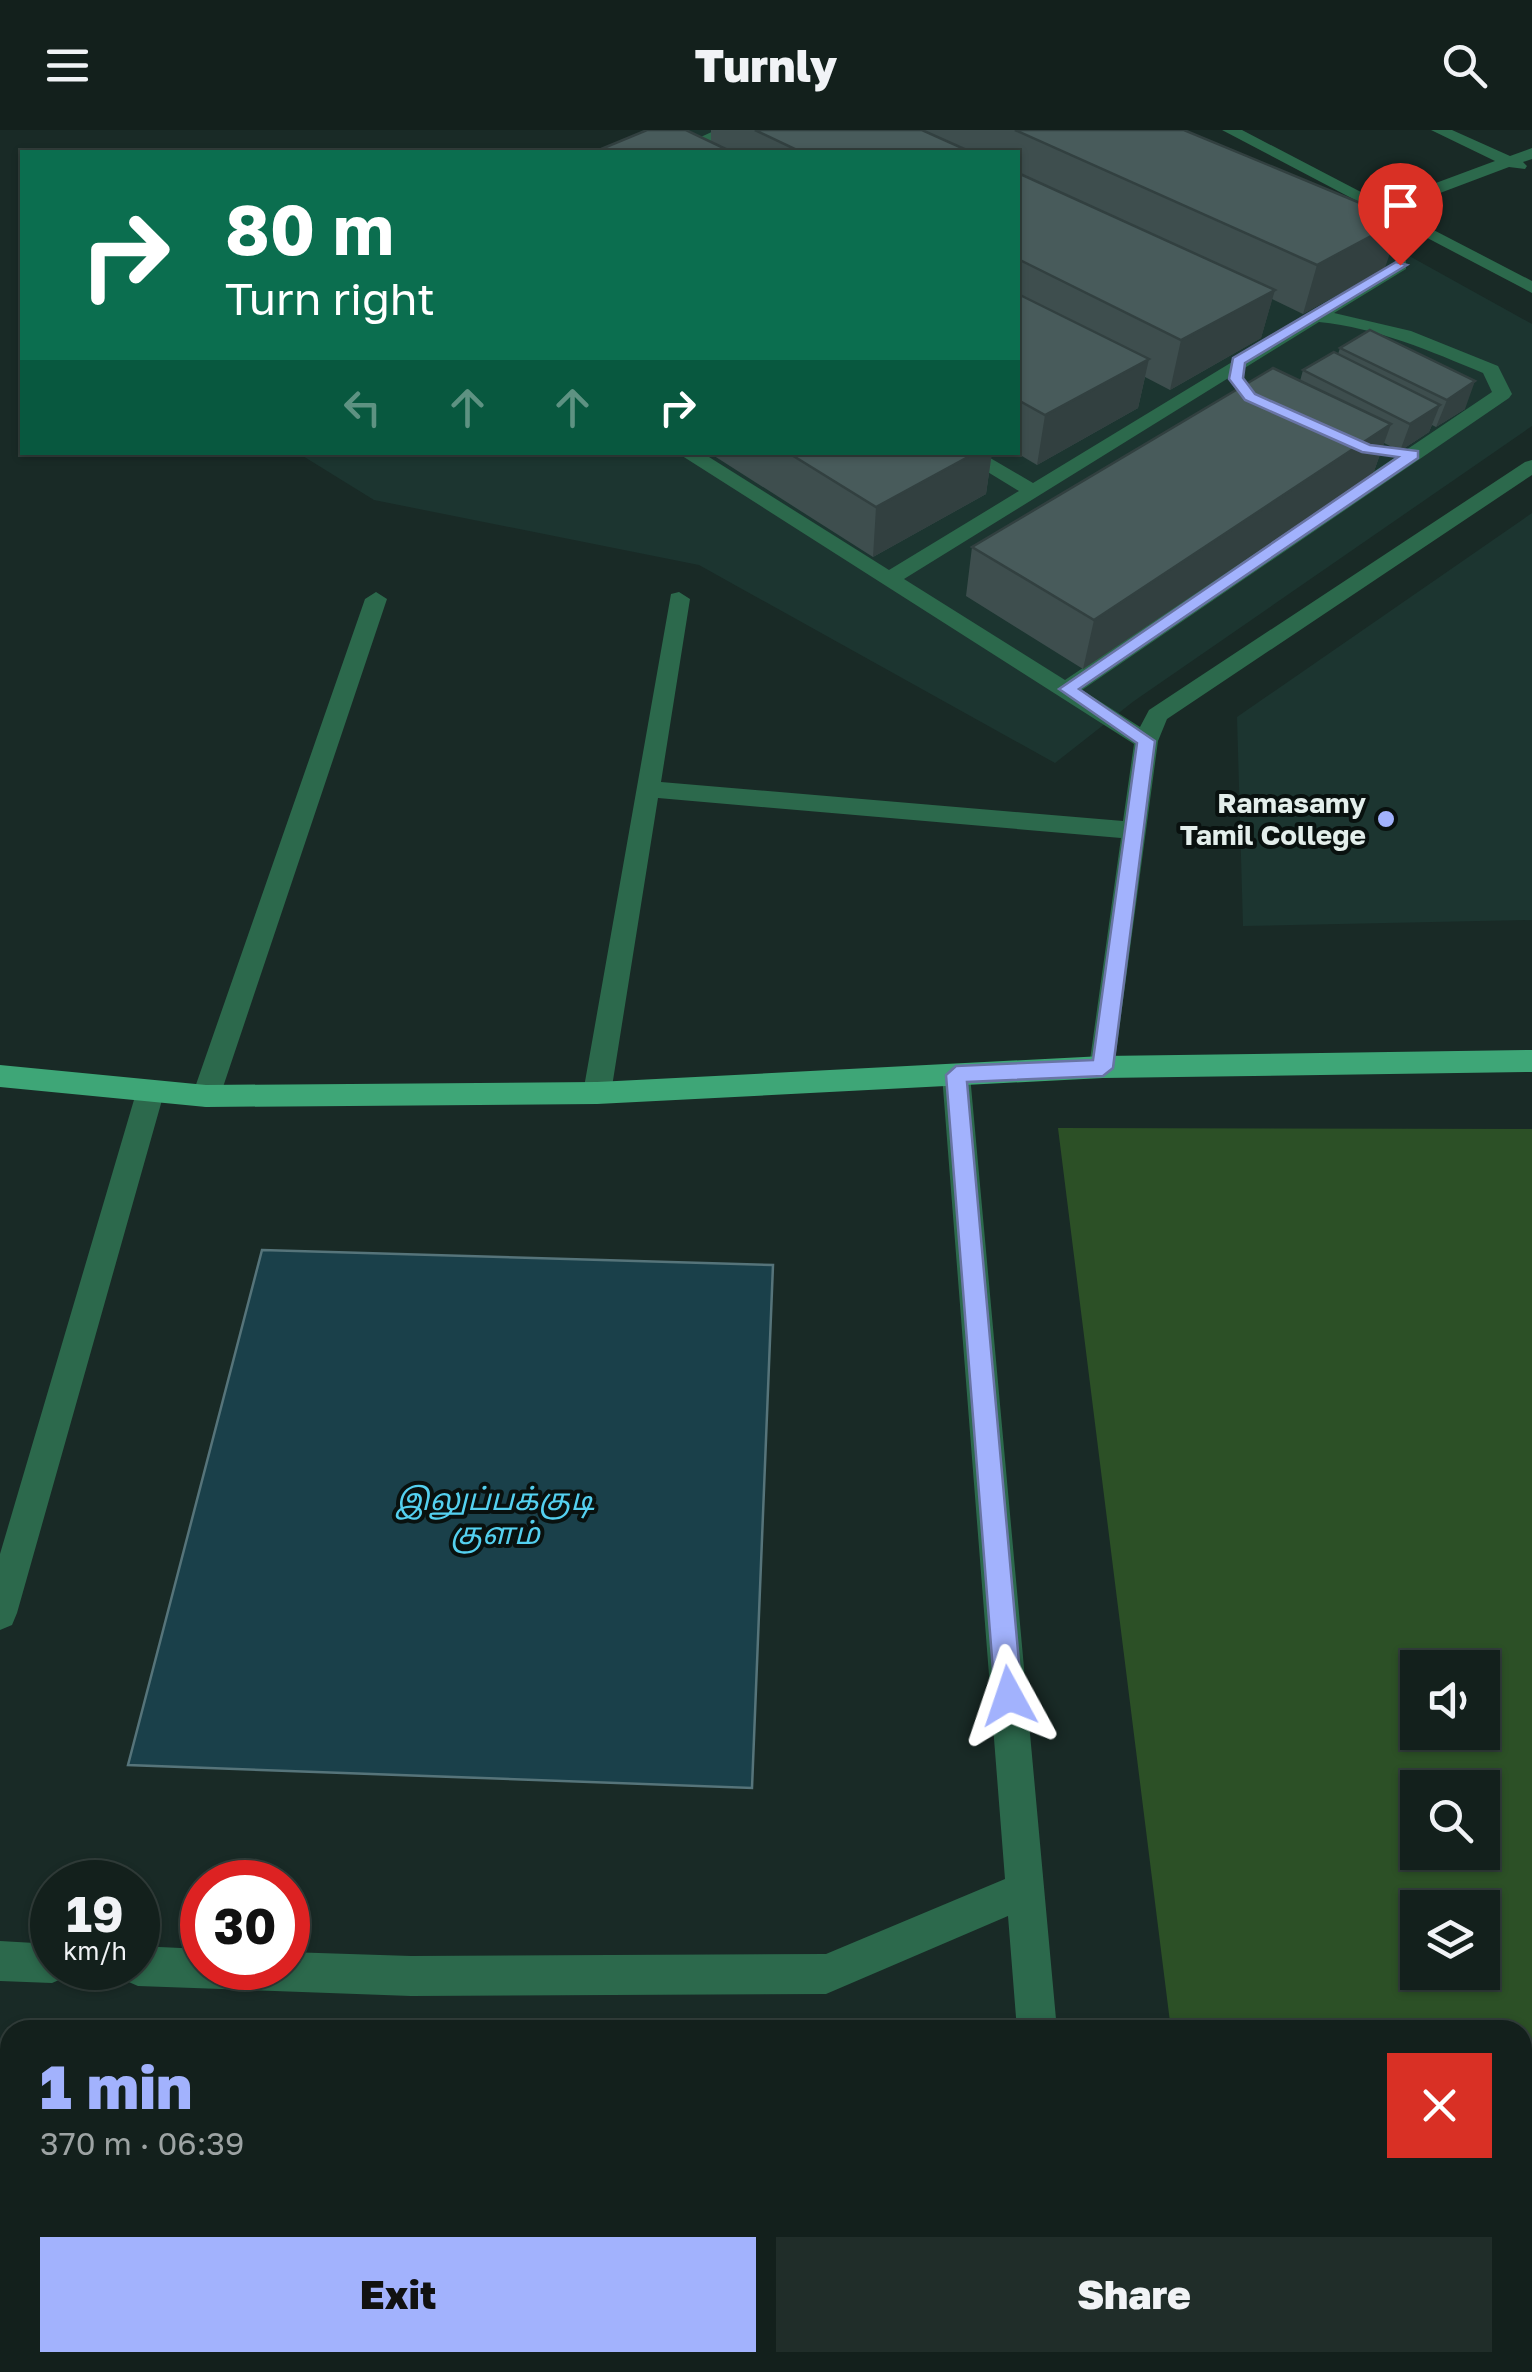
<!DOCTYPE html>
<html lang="en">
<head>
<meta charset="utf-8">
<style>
	:root { --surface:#13201c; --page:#202d29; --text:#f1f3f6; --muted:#9da3a3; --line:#323e3b; --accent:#a2b2fd }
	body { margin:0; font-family:"Golos Text","Noto Sans Tamil",sans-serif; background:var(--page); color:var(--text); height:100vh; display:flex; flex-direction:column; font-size:38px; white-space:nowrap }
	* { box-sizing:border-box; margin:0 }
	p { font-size:32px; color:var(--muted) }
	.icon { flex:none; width:55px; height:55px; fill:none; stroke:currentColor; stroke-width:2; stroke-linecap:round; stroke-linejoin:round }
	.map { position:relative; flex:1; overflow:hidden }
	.panel { position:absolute; left:0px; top:1890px; width:1532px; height:352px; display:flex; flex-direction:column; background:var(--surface); border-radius:30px 30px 0 0; box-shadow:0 2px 8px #0004,0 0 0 2px var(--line) }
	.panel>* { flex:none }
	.banner { position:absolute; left:20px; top:20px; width:1000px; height:305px; border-radius:0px; box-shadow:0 2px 8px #0004,0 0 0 2px var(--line); background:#0b6e4f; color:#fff; overflow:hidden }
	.controls { position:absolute; left:1400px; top:1520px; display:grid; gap:20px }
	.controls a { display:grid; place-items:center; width:100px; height:100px; border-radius:0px; background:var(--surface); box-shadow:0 2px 8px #0004,0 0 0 2px var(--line); font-size:50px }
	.speed { position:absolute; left:30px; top:1730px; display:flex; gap:20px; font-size:50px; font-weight:700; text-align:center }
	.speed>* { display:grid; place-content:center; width:130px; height:130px; border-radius:50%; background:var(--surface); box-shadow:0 2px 8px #0004,0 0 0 2px var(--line); line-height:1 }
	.speed small { font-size:25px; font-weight:400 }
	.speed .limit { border:15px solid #d22; background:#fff; color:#111 }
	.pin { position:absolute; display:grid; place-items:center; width:85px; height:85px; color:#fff; margin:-102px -42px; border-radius:50% 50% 50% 0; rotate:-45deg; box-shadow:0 0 10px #0007 }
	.pin .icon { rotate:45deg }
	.me { position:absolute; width:110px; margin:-55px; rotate:355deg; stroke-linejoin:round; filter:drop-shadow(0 0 8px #0008) }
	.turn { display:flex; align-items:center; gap:35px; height:210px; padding:0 40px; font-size:45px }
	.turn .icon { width:130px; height:130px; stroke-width:2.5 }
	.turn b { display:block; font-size:70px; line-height:85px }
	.lanes { display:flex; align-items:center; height:95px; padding:0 40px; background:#0003; justify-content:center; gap:50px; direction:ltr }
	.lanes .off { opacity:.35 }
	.round { display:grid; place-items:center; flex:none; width:105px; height:105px; border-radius:0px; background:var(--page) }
	.headline { display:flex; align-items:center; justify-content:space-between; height:170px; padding:0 40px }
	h1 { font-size:60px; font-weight:800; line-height:75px; color:var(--accent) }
	.action { display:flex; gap:20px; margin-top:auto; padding:20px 40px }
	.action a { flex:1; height:115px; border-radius:0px; background:var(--accent); color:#111; font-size:40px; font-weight:800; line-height:115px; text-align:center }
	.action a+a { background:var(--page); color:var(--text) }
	header { display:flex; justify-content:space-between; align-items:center; height:130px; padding:0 40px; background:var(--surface); font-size:45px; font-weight:800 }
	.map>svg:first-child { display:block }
</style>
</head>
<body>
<header><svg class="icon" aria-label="menu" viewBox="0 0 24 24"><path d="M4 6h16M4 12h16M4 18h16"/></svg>Turnly<svg class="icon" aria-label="search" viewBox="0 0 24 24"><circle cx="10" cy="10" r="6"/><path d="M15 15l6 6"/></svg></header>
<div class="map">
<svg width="1532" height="2242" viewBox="0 0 1532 2242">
	<rect width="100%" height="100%" fill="#192a26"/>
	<path fill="#1c3530" d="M675,0H1182L1532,194V296L1134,571L1055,633L699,435L374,370L298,323L1018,322V22H623Z
		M1532,383V790L1243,796L1237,587Z"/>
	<path fill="#2c5026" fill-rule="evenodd" d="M1058,998L1532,999V2242H0V2074L10,2075V2232H1522V1900H1171ZM1418,1538H1482V1602H1418ZM1418,1658H1482V1722H1418ZM1418,1778H1482V1842H1418Z"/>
	<path fill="#1a404a" stroke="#56747a" stroke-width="2.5" d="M262,1120L773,1135L752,1658L128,1635Z"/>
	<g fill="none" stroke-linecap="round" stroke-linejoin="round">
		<path fill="#2c694c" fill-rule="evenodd" d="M716,0H738L689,22H668Z
			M1222,0H1242L1382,73L1495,31L1431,0H1452L1510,26L1532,18V29L1523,32L1527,36L1525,39L1509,37L1395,80L1532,151V163Z
			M1400,130L1406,131V139L1334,183L1411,201L1498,236L1512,264L1509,268L1082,560L1140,597L1149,580L1525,332L1532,330V345L1167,589L1158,611L1113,945L1103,948L1093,945L1089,937L1121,708L658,668L611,963L607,971L597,974L587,971L583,963L671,464L679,462L690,469L661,652L1123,691L1134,614L676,322H701L889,440L1019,361L955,322H980L1033,353ZM1319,192C1378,198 1430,221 1483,243L1492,262L1065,550L904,449Z
			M376,462L387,469L220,966L216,974L206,977L196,974L192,966L365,469Z
			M956,934L966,937L970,945L1057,1900H1017L1008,1786L826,1864L411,1866L138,1856L124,1850L119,1838H138V1816L202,1819V1838H288V1822L411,1826L826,1824L1005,1749L942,945L946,937Z
			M150,952L160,955L164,963L17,1483L12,1495L0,1500V1424L136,963L140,955Z
			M0,1811L52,1814V1838H70L66,1847L52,1853L0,1851Z
			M1043,2232H1087L1088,2242H1044Z"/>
		<path fill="#3ea677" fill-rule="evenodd" d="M1532,920V942L1103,948L597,974L206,977L0,957V935L206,955L597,952L1103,926Z"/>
	</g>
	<path fill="#3e4e4e" d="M711,0H1184L1385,138L1303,184L1272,169L1261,208L1170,260L1145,247L1138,278L1037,335L1015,322H1018V22H594L711,12Z
		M1340,218L1465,279L1436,297L1432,295L1429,302L1400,321L1384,313L1373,344L1083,539L966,466L972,417L1300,251L1303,240L1338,224Z
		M708,322H992L986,364L873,427Z"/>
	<path fill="#324040" d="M1401,90L1385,138L1303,184L1317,135Z
		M1275,160L1261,208L1170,260L1181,210Z
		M1149,229L1138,278L1037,335L1045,285Z
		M1475,251L1465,279L1436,297L1447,270Z
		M1440,275L1429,302L1400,321L1410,294Z
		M1391,294L1373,344L1083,539L1094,490Z
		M977,322H992L986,364L873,427L876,377Z"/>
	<path fill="#485b5b" stroke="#324040" stroke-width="2.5" d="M647,0H686L732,22H594Z
		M755,0H922L971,22H801Z
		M1015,0H1184L1401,90L1317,135Z
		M1018,43L1275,160L1181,210L1018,129Z
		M1018,164L1149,229L1045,285L1018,270Z
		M1370,200L1475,251L1447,270L1340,218Z
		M1334,222L1440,275L1410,294L1303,240Z
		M1273,238L1391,294L1094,490L972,417Z
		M787,322H977L876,377Z"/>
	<path fill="#a2b2fd" stroke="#6974a4" stroke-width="2.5" d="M1396,132L1407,135L1245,233L1243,248L1255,264L1370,315L1418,321V328L1079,559L1155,611L1113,938L1103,946L967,952L1022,1566L1018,1575L1009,1579L999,1575L995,1566L946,945L956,936L1093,930L1137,613L1059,559L1398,327L1362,322L1245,270L1229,249L1233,228Z"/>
	<circle fill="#a2b2fd" stroke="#09110f" stroke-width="4" cx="1386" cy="689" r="10"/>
	<g text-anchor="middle" stroke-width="8" stroke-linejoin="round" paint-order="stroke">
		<g font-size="28" font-weight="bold" fill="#e3eeeb" stroke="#09110f" text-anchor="end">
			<text x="1366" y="683">Ramasamy<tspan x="1366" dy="32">Tamil College</tspan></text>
		</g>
		<g font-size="30" font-style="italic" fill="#54d0ef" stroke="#09110f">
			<text x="495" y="1380">இலுப்பக்குடி<tspan x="495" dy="34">குளம்</tspan></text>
		</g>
	</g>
</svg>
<div class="controls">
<a><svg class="icon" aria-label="sound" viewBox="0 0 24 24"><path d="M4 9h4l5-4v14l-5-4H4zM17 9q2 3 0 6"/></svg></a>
<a><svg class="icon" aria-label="search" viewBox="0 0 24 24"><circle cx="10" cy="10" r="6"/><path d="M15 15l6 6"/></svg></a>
<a><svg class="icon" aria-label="layers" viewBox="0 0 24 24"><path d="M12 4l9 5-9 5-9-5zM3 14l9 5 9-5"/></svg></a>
</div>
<div class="speed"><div>19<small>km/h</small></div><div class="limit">30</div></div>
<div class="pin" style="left:1400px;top:135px;background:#d93025"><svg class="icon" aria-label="arrive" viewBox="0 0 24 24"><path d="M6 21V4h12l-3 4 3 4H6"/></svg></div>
<svg class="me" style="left:1009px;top:1566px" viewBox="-20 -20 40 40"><path d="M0-17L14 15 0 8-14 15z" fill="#a2b2fd" stroke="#fff" stroke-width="4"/></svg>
<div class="banner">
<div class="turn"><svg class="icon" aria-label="right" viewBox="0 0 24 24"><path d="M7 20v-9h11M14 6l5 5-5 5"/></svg><div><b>80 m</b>Turn right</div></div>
<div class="lanes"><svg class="icon off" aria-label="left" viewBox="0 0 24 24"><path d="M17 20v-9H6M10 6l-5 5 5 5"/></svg><svg class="icon off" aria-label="ahead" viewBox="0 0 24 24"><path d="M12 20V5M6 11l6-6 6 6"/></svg><svg class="icon off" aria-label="ahead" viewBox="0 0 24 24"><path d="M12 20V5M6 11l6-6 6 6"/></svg><svg class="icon" aria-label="right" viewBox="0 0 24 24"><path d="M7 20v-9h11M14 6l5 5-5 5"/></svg></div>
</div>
<section class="panel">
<div class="headline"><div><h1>1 min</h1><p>370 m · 06:39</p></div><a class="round" style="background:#d93025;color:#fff"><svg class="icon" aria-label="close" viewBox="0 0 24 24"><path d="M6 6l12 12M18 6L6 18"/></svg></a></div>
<div class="action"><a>Exit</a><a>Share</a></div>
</section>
</div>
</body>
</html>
